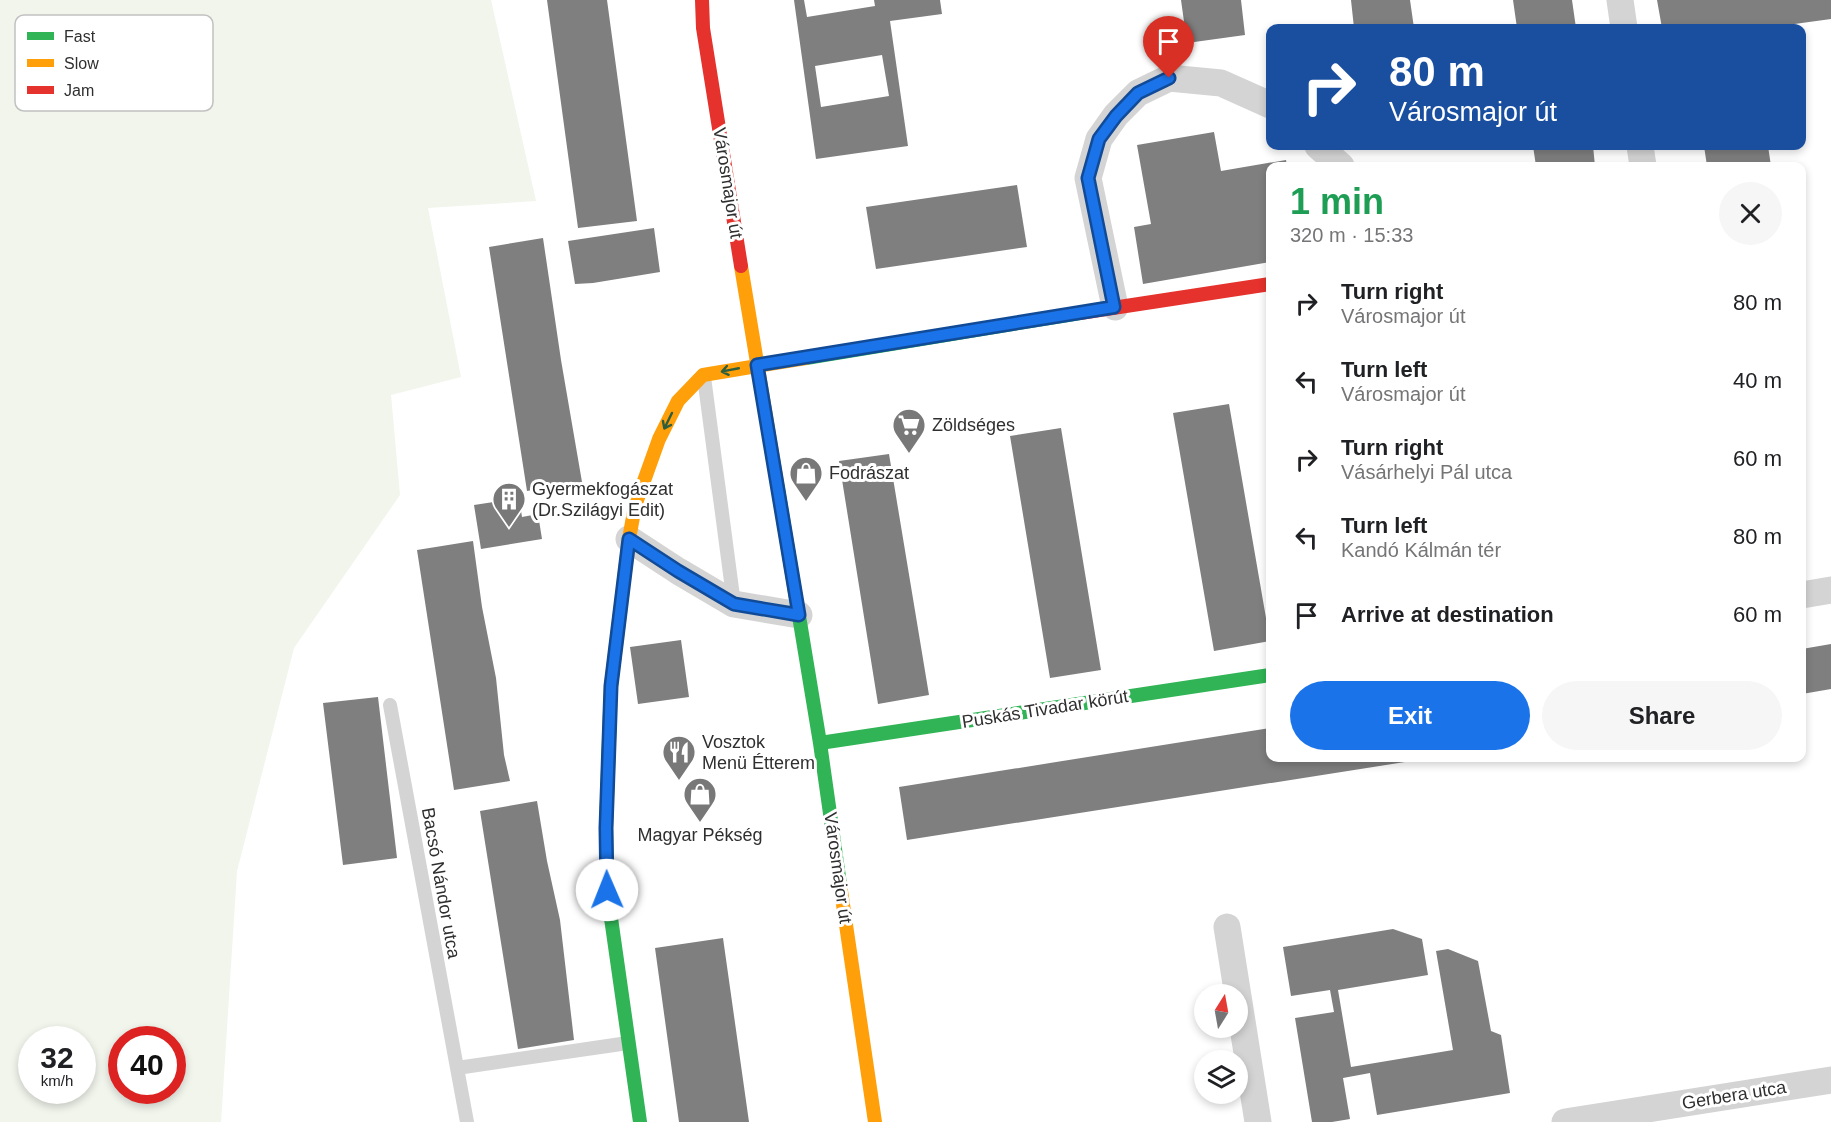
<!DOCTYPE html>
<html lang="en">
<head>
<meta charset="utf-8">
<style>
	:root { --surface:#fff; --page:#f6f6f6; --text:#202124; --muted:#757577; --accent:#1a73e8 }
	body { margin:0; font-family:Arial,sans-serif; background:var(--page); color:var(--text); height:100vh; display:flex; flex-direction:column; font-size:22px; white-space:nowrap }
	* { box-sizing:border-box; margin:0 }
	p { font-size:20px; color:var(--muted) }
	.icon { flex:none; width:33px; height:33px; fill:none; stroke:currentColor; stroke-width:2; stroke-linecap:round; stroke-linejoin:round }
	.map { position:relative; flex:1; overflow:hidden }
	.details { position:absolute; left:1266px; top:162px; width:540px; height:600px; display:flex; flex-direction:column; background:var(--surface); border-radius:12px; box-shadow:0 3px 9px #0003 }
	.details>* { flex:none }
	.banner { position:absolute; left:1266px; top:24px; width:540px; height:126px; border-radius:12px; box-shadow:0 3px 9px #0003; background:#1a4fa0; color:#fff; overflow:hidden }
	.needle { width:39px; rotate:11deg }
	.controls { position:absolute; left:1194px; top:984px; display:grid; gap:12px }
	.controls a { display:grid; place-items:center; width:54px; height:54px; border-radius:50%; background:var(--surface); box-shadow:0 3px 9px #0003; font-size:30px }
	.speed { position:absolute; left:18px; top:1026px; display:flex; gap:12px; font-size:30px; font-weight:700; text-align:center }
	.speed>* { display:grid; place-content:center; width:78px; height:78px; border-radius:50%; background:var(--surface); box-shadow:0 3px 9px #0003; line-height:1 }
	.speed small { font-size:15px; font-weight:400 }
	.speed .limit { border:9px solid #d22; background:#fff; color:#111 }
	.pin { position:absolute; display:grid; place-items:center; width:51px; height:51px; color:#fff; margin:-62px -26px; border-radius:50% 50% 50% 0; rotate:-45deg; box-shadow:0 0 6px #0007 }
	.pin .icon { rotate:45deg }
	.me { position:absolute; width:66px; margin:-33px; rotate:359deg; stroke-linejoin:round; filter:drop-shadow(0 0 4px #0008) }
	.turn { display:flex; align-items:center; gap:21px; height:126px; padding:0 24px; font-size:27px }
	.turn .icon { width:78px; height:78px; stroke-width:2.5 }
	.turn b { display:block; font-size:42px; line-height:51px }
	.round { display:grid; place-items:center; flex:none; width:63px; height:63px; border-radius:32px; background:var(--page) }
	.overview { display:flex; align-items:center; justify-content:space-between; height:102px; padding:0 24px }
	h1 { font-size:36px; font-weight:700; line-height:45px; color:#1e9e55 }
	.cta { display:flex; gap:12px; margin-top:auto; padding:12px 24px }
	.cta a { flex:1; height:69px; border-radius:36px; background:var(--accent); color:#fff; font-size:24px; font-weight:700; line-height:69px; text-align:center }
	.cta a+a { background:var(--page); color:var(--text) }
	ul { padding:0; list-style:none }
	li { display:flex; align-items:center; gap:18px; height:78px; padding:0 24px }
	li div { flex:1 }
	li b { display:block; font-size:22px }
	li em { font-style:normal }
	.map>svg:first-child { display:block }
</style>
</head>
<body>
<div class="map">
<svg width="1831" height="1122" viewBox="0 0 1831 1122">
	<rect width="100%" height="100%" fill="#fff"/>
	<path fill="#f1f5ec" fill-rule="evenodd" d="M0,0H491L536,201L428,208L461,377L391,395L400,495L294,648L237,871L221,1122H0ZM32,1040H82V1090H32ZM122,1040H172V1090H122Z"/>
	<path fill="#7f7f7f" fill-rule="evenodd" d="M547,0H607L637,221L578,228Z
		M794,0H804L807,17L875,6L874,0H940L942,14L890,21L908,146L816,159ZM882,55L889,96L821,107L815,66Z
		M1181,0H1241L1245,35L1187,43Z
		M1351,0H1410L1414,28H1354Z
		M1513,0H1572L1576,28H1517Z
		M1657,0H1831V19L1766,28H1662Z
		M1214,132L1221,171L1286,160L1287,166H1270V262L1143,284L1134,227L1151,224L1137,145Z
		M1533,146H1593L1595,166H1536Z
		M1704,146H1768L1771,166H1707Z
		M1017,185L1027,247L876,269L866,207Z
		M654,228L660,272L593,283L575,284L568,241Z
		M543,238L561,360L582,482L527,491L489,247Z
		M1229,404L1270,641L1214,651L1173,413Z
		M1061,428L1101,670L1050,678L1010,436Z
		M889,454L929,695L878,704L839,461Z
		M519,498L522,517L538,514L542,539L481,549L474,505Z
		M473,541L482,607L496,678L504,755L510,781L454,790L417,550Z
		M681,640L689,697L638,704L630,647Z
		M1831,644V689L1802,694V649Z
		M378,697L397,858L343,865L323,703Z
		M1270,728V758L1424,759L907,840L899,787Z
		M537,801L547,861L560,920L574,1040L518,1049L480,811Z
		M1393,929L1422,939L1428,975L1338,990L1351,1067L1453,1050L1436,951L1448,949L1478,961L1491,1031L1501,1035L1510,1093L1377,1115L1370,1073L1343,1078L1350,1119L1332,1122H1312L1295,1018L1334,1012L1330,990L1291,996L1283,947Z
		M723,938L749,1122H679L655,948Z"/>
	<g fill="none" stroke-linecap="round" stroke-linejoin="round">
		<path stroke="#d4d4d4" stroke-width="14" d="M704,377L734,604
			M390,705L467,1122
			M457,1068L628,1043"/>
		<path stroke="#d4d4d4" stroke-width="27" d="M1620,0L1624,28
			M1318,146L1341,166
			M1640,146L1643,166
			M1115,307L1088,178L1099,139L1116,115L1138,93L1169,78L1221,83L1270,105
			M629,539L678,571L734,604L799,615
			M1802,595L1831,590
			M1227,927L1258,1122
			M1565,1122L1831,1080"/>
		<path stroke="#30b455" stroke-width="14" d="M806,358L1080,313
			M778,489L820,743L840,884
			M610,712L606,828L607,890L640,1122
			M820,743L1270,675"/>
		<path stroke="#ff9f0a" stroke-width="14" d="M741,266L778,489
			M610,712L611,686L629,539L635,506L659,439L678,401L703,375L806,358
			M840,884L875,1122"/>
		<path stroke="#e5322d" stroke-width="14" d="M702,0L703,28L741,266
			M1080,313L1270,284"/>
	</g>
	<defs><path id="oneway-shaft" d="M-6 0H5M1.5-3L5.5 0L1.5 3" fill="none" stroke-width="1.6" stroke-linecap="round" stroke-linejoin="round" transform="scale(1.5)"/></defs>
	<g stroke="#2f5e3c">
		<use href="#oneway-shaft" transform="translate(730 370) rotate(169)"/>
		<use href="#oneway-shaft" transform="translate(668 421) rotate(116)"/>
	</g>
	<g fill="none" stroke-linecap="round" stroke-linejoin="round">
		<defs>
			<path id="route" d="M607,890L606,828L611,686L629,539L678,571L734,604L799,615L757,365L1114,307L1088,178L1099,139L1116,116L1138,93L1169,78"/>
		</defs>
		<use href="#route" stroke="#114b97" stroke-width="15"/>
		<use href="#route" stroke="#1a73e8" stroke-width="10"/>
	</g>
	<defs>
		<symbol id="supermarket-pin" viewBox="-11 -11 22 30"><path d="M0 17L-7.5 6A9.5 9.5 0 1 1 7.5 6Z" fill="#787878" stroke="#fff"/><path d="M-6-5.5h2.5l.6 2H6L4.5 2H-2.5L-4.4-4H-6ZM-1.5 3.2a1.3 1.3 0 1 0 .1 0ZM3 3.2a1.3 1.3 0 1 0 .1 0Z" fill="#fff"/></symbol>
		<symbol id="shop-pin" viewBox="-11 -11 22 30"><path d="M0 17L-7.5 6A9.5 9.5 0 1 1 7.5 6Z" fill="#787878" stroke="#fff"/><path d="M-5-2.5h2.3a2.7 3.5 0 0 1 5.4 0H5L5.5 6h-11ZM-1.5-2.5h3a1.5 2.3 0 0 0-3 0Z" fill="#fff"/></symbol>
		<symbol id="building-pin" viewBox="-11 -11 22 30"><path d="M0 17L-7.5 6A9.5 9.5 0 1 1 7.5 6Z" fill="#787878" stroke="#fff"/><path d="M-4-6H4V6H1V3H-1V6H-4ZM-2.5-4.3h1.7v1.8h-1.7ZM.8-4.3h1.7v1.8H.8ZM-2.5-1h1.7V.8h-1.7ZM.8-1h1.7V.8H.8Z" fill="#fff"/></symbol>
		<symbol id="restaurant-pin" viewBox="-11 -11 22 30"><path d="M0 17L-7.5 6A9.5 9.5 0 1 1 7.5 6Z" fill="#787878" stroke="#fff"/><path d="M-5-6h1v4h1v-4h1v4h1v-4h1v5L-1.5 .5V6h-2V.5L-5-1ZM5-6V6H3V1.5H1.5Q1.5-4 5-6Z" fill="#fff"/></symbol>
	</defs>
	<g fill-rule="evenodd">
		<use href="#supermarket-pin" x="890" y="406" width="38" height="52"/>
		<use href="#shop-pin" x="787" y="454" width="38" height="52"/>
		<use href="#building-pin" x="490" y="480" width="38" height="52"/>
		<use href="#restaurant-pin" x="660" y="733" width="38" height="52"/>
		<use href="#shop-pin" x="681" y="775" width="38" height="52"/>
	</g>
	<g text-anchor="middle" stroke-width="6" stroke-linejoin="round" paint-order="stroke">
		<g font-size="18" fill="#2f2f2f" stroke="#fff">
			<text transform="translate(728 183) rotate(81)" y="6">Városmajor út</text>
			<text transform="translate(1045 709) rotate(-9)" y="6">Puskás Tivadar körút</text>
			<text transform="translate(838 868) rotate(82)" y="6">Városmajor út</text>
			<text transform="translate(441 883) rotate(80)" y="6">Bacsó Nándor utca</text>
			<text transform="translate(1734 1095) rotate(-9)" y="6">Gerbera utca</text>
		</g>
		<g font-size="18" fill="#2f2f2f" stroke="#fff" text-anchor="start">
			<text x="932" y="431">Zöldséges</text>
			<text x="829" y="479">Fodrászat</text>
			<text x="532" y="495">Gyermekfogászat<tspan x="532" dy="21">(Dr.Szilágyi Edit)</tspan></text>
			<text x="702" y="748">Vosztok<tspan x="702" dy="21">Menü Étterem</tspan></text>
			<text x="700" y="841" text-anchor="middle">Magyar Pékség</text>
		</g>
	</g>
	<rect x="15" y="15" width="198" height="96" rx="9" fill="#fff" stroke="#c1c1c1" stroke-width="1.5"/>
	<rect x="27" y="32" width="27" height="8" fill="#30b455"/>
	<rect x="27" y="59" width="27" height="8" fill="#ff9f0a"/>
	<rect x="27" y="86" width="27" height="8" fill="#e5322d"/>
	<g font-size="16" fill="#2f2f2f">
		<text x="64" y="42">Fast</text>
		<text x="64" y="69">Slow</text>
		<text x="64" y="96">Jam</text>
	</g>
</svg>
<div class="controls">
<a><svg class="needle" viewBox="-14 -14 28 28"><path d="M0-13l5 13h-10z" fill="#e53935"/><path d="M0 13l5-13h-10z" fill="#757577"/></svg></a>
<a><svg class="icon" aria-label="layers" viewBox="0 0 24 24"><path d="M12 4l9 5-9 5-9-5zM3 14l9 5 9-5"/></svg></a>
</div>
<div class="speed"><div>32<small>km/h</small></div><div class="limit">40</div></div>
<div class="pin" style="left:1169px;top:78px;background:#d93025"><svg class="icon" aria-label="arrive" viewBox="0 0 24 24"><path d="M6 21V4h12l-3 4 3 4H6"/></svg></div>
<svg class="me" style="left:607px;top:890px" viewBox="-20 -20 40 40"><circle r="19" fill="#fff"/><path d="M0-13L10 11 0 6-10 11z" fill="#1a73e8"/></svg>
<div class="banner">
<div class="turn"><svg class="icon" aria-label="right" viewBox="0 0 24 24"><path d="M7 20v-9h11M14 6l5 5-5 5"/></svg><div><b>80 m</b>Városmajor út</div></div>
</div>
<section class="details">
<div class="overview"><div><h1>1 min</h1><p>320 m · 15:33</p></div><a class="round"><svg class="icon" aria-label="close" viewBox="0 0 24 24"><path d="M6 6l12 12M18 6L6 18"/></svg></a></div>
<ul>
<li><svg class="icon" aria-label="right" viewBox="0 0 24 24"><path d="M7 20v-9h11M14 6l5 5-5 5"/></svg><div><b>Turn right</b><p>Városmajor út</p></div><em>80 m</em></li>
<li><svg class="icon" aria-label="left" viewBox="0 0 24 24"><path d="M17 20v-9H6M10 6l-5 5 5 5"/></svg><div><b>Turn left</b><p>Városmajor út</p></div><em>40 m</em></li>
<li><svg class="icon" aria-label="right" viewBox="0 0 24 24"><path d="M7 20v-9h11M14 6l5 5-5 5"/></svg><div><b>Turn right</b><p>Vásárhelyi Pál utca</p></div><em>60 m</em></li>
<li><svg class="icon" aria-label="left" viewBox="0 0 24 24"><path d="M17 20v-9H6M10 6l-5 5 5 5"/></svg><div><b>Turn left</b><p>Kandó Kálmán tér</p></div><em>80 m</em></li>
<li><svg class="icon" aria-label="arrive" viewBox="0 0 24 24"><path d="M6 21V4h12l-3 4 3 4H6"/></svg><div><b>Arrive at destination</b></div><em>60 m</em></li>
</ul>
<div class="cta"><a>Exit</a><a>Share</a></div>
</section>
</div>
</body>
</html>
